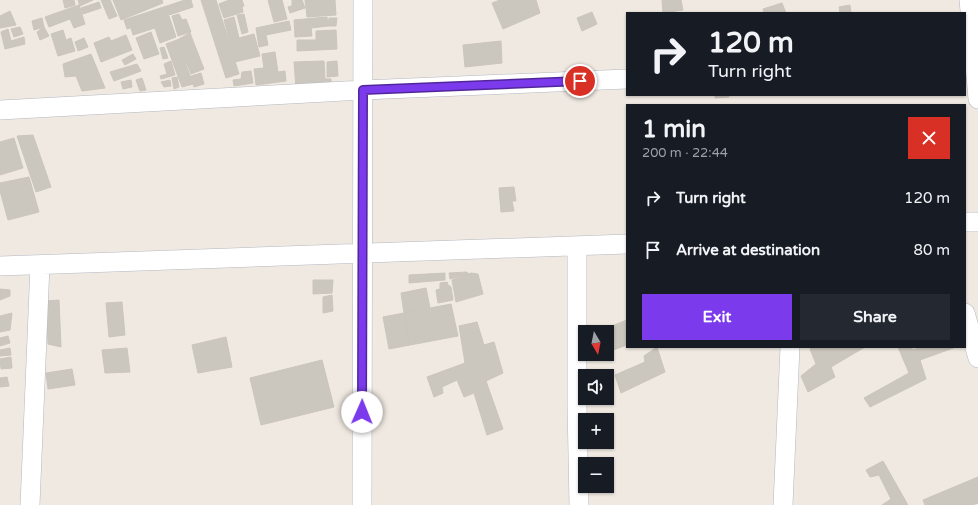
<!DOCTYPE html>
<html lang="en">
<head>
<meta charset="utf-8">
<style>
	:root { --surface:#171b24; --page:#242831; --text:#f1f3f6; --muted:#9ea1a6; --accent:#7c3aed }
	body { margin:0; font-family:"Varela Round",sans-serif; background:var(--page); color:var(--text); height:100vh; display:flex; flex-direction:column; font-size:15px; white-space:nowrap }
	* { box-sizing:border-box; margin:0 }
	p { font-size:13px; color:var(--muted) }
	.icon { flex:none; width:22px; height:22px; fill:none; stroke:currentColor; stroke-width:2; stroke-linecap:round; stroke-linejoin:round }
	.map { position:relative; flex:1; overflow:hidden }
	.panel { position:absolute; left:626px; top:104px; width:340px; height:244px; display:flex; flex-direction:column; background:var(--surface); border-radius:0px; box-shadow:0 1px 3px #0004 }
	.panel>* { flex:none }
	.guide { position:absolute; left:626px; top:12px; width:340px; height:84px; border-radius:0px; box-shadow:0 1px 3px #0004; background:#171b24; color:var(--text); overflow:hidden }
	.needle { width:26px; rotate:170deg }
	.tools { position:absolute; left:578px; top:325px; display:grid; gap:8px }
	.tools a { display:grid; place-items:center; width:36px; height:36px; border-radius:0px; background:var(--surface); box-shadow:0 1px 3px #0004; font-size:20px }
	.pin { position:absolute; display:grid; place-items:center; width:34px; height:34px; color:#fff; margin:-17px; border:2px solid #fff; border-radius:50%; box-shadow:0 1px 4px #0007 }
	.me { position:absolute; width:44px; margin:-22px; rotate:1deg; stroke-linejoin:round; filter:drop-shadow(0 0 3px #0008) }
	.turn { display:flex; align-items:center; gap:14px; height:84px; padding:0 16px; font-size:18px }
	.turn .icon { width:52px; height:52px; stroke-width:2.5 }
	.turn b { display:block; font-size:28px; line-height:34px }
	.round { display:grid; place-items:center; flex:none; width:42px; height:42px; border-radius:0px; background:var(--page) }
	.overview { display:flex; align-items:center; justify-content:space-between; height:68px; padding:0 16px }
	h1 { font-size:24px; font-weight:800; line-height:30px }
	.action { display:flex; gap:8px; margin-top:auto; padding:8px 16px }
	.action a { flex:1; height:46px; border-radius:0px; background:var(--accent); color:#fff; font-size:16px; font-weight:800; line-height:46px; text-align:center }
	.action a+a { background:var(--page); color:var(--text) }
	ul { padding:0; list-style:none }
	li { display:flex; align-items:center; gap:12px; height:52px; padding:0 16px }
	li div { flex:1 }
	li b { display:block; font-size:15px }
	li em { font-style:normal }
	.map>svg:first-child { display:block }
</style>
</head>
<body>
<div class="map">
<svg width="978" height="505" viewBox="0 0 978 505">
	<rect width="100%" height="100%" fill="#efe9e1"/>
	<path fill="#cbc7bf" stroke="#cbc5ba" d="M63,0H74L75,5L65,8Z
		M78,0H93L80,6Z
		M101,0H110L117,16L109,19Z
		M113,0H162L163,3L121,20Z
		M185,0H191L193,7L127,29L124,20Z
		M201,0H216L239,74L226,78Z
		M229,0H242L244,6L242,7L243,12L224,18L219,4Z
		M268,0H282L287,19L274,22Z
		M292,0H302L305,8L290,13L288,7L292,6Z
		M305,0H335L336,15L307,17Z
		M500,0H536L540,13L503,29L492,3Z
		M662,0H681L683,10L663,13Z
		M99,2L101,8L83,14L81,8Z
		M782,3L786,13H764L763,9Z
		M79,5L85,24L74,28L70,19L49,27L45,17Z
		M850,5L851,13H840L839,7Z
		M10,11L16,25L0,28V16Z
		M592,12L597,24L582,31L577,18Z
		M179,14L182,20L186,19L191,32L178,36L172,16Z
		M244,14L248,32L242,34L237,15Z
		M169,16L176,37L160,43L155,28L133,35L131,28Z
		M234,17L239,38L254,34L260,56L235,62L224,20Z
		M327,17L328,26L311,28L312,36L295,37L294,20Z
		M42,18L44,27L34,30L32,21Z
		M329,18H337L336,26H328Z
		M289,21L291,30L266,35L268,45L259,47L256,28Z
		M20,27L23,34L14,37L11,29Z
		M44,27L49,36L40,40L37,32Z
		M8,29L11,41L24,37L25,44L5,49L1,32Z
		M63,30L66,40L71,38L75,51L58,56L51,34Z
		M336,30L337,49L297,51V40H316V31Z
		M151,32L159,54L144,59L136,38Z
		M190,33L204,69L191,74L177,40Z
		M126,35L132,50L101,62L94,43L109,37L111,41Z
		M84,38L88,47L78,51L75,42Z
		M177,40L193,84L182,87L166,44Z
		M501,41L502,63L465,67L463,45Z
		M164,47L168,58L163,59L160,48Z
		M275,52L278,72L285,71L286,81L256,85L254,69L264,68L262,54Z
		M91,54L105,88L82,91L76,76L65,77L63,64Z
		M133,54L136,59L125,65L122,60Z
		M171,61L175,75L161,79L160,76L167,74L164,64Z
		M324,61L325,79H331V87L296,88L294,62Z
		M337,61L338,76L327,77V62Z
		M137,64L141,71L114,81L110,72Z
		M251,71L253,83L234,86L233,80L241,79L242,72Z
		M201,73L204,84L194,87L191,76Z
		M177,77L179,87L174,89L172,78Z
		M142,78L146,90L140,91L136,80Z
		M131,80L132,87L123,89L121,82Z
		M170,80L171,86L164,87L161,82Z
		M715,95H729V97L715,98Z
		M33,135L51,187L36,192L17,136Z
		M14,138L23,168L0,175V142Z
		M29,177L39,212L8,220L0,191V183Z
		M514,187L516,201H512L514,211L501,212L499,188Z
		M467,272L468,274L450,279L449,273Z
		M445,273V280L409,283V275Z
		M471,273L478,274L483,294L456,302L452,280Z
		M313,280H333L332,293L313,294Z
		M447,282L448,285L451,287L453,300L438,303L436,290L440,289V283Z
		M426,288L430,308L404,313L401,293Z
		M0,289L10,290V296L0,300Z
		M332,295L333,311L323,313V297Z
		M59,300L61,347L48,344L46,301Z
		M122,302L125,335L109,337L106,303Z
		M451,304L458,336L410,345L404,313Z
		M12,313L10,330L0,332V316Z
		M404,313L410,345L389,349L383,317Z
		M627,320V345L613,350L607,336V332H605L604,329Z
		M477,322L484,345L494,342L503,373L486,381L503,429L487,435L474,393L464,397L457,380L442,387L443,393L434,397L427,377L465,363L459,326Z
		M8,336L10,343L0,346V338Z
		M226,337L232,367L198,373L192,345Z
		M657,347L665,372L621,393L615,375L645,362L644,356Z
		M812,347H865L831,367L835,377L808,392L801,376L816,364L810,349Z
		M898,347H911L913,350L921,347H956L920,360L926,379L870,407L864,398L909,373Z
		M10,348L11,355L0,356V350Z
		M127,348L130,372L105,373L102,350Z
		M11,357L12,368L1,369L0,359Z
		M322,360L334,407L261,425L250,378Z
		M72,369L75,385L48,389L46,373Z
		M7,377L9,386L0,387V378Z
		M883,461L908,505H882L891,499L879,475L870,477L866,470Z
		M978,477V503L972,505H925L923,500Z"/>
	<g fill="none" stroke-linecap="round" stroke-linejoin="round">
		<defs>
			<path id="minor" d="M969,0L978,99
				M0,110L363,90L627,79
				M965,222H978
				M577,246V404L579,505
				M0,266L627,244
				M965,313L978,358
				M30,505L40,265
				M362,505L363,0
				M783,505L790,347"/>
		</defs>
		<use href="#minor" stroke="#b4b7c1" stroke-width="20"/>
		<use href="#minor" stroke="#fff" stroke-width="19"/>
	</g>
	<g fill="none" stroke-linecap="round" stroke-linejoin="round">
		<defs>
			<path id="route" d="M362,412L363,90L580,81"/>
		</defs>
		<use href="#route" stroke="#51269a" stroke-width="10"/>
		<use href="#route" stroke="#7c3aed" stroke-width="7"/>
	</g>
</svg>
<div class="tools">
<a><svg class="needle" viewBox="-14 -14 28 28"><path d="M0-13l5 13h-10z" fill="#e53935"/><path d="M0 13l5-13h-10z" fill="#9ea1a6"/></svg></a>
<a><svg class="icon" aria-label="sound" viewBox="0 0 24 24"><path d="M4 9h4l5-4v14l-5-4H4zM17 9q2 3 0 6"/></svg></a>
<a>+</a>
<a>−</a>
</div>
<div class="pin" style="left:580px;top:81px;background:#d93025"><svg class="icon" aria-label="arrive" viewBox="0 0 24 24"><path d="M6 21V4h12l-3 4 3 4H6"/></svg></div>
<svg class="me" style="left:362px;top:412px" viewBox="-20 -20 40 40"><circle r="19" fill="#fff"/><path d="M0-13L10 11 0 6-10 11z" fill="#7c3aed"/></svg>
<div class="guide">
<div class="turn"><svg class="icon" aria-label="right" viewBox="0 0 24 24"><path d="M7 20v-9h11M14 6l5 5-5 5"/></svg><div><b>120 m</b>Turn right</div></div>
</div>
<section class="panel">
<div class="overview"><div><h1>1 min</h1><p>200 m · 22:44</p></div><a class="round" style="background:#d93025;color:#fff"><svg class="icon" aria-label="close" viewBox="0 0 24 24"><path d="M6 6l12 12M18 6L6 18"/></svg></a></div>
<ul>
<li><svg class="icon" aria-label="right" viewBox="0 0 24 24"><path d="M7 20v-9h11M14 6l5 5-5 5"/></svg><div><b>Turn right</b></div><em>120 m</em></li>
<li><svg class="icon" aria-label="arrive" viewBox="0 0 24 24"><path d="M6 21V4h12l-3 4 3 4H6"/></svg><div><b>Arrive at destination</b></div><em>80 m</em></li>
</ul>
<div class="action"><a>Exit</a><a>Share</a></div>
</section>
</div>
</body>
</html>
